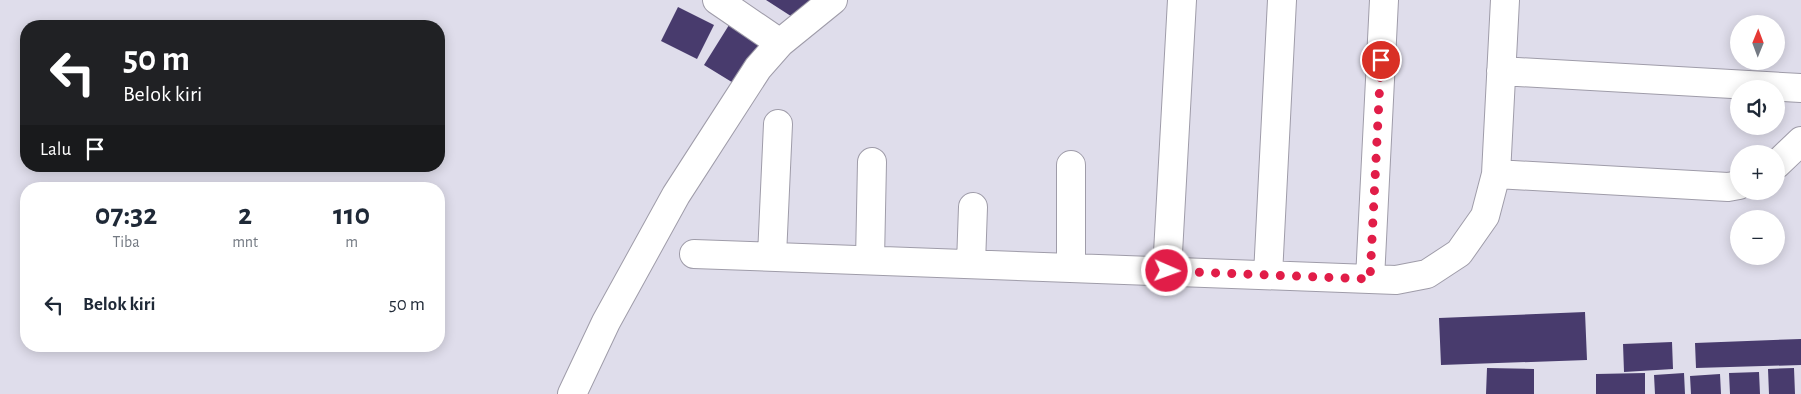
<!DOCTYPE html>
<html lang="id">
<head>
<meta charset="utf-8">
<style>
	:root { --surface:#fff; --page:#f2f2f3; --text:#1f2937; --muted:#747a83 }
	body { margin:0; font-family:"Alegreya Sans",sans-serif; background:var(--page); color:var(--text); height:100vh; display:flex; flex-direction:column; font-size:19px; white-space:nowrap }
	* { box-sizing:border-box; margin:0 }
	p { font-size:16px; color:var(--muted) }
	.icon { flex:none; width:28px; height:28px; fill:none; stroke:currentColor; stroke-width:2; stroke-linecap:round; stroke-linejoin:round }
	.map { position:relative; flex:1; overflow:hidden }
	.panel { position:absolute; left:20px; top:182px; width:425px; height:170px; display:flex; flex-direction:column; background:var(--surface); border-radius:20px; box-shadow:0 2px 12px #0003 }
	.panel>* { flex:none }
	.hud { position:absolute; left:20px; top:20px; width:425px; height:152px; border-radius:20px; box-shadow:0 2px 12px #0003; background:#202124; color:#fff; overflow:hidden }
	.needle { width:32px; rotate:1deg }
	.buttons { position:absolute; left:1730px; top:15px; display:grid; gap:10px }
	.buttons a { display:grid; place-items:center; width:55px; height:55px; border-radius:50%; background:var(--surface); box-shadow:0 2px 12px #0003; font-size:25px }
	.pin { position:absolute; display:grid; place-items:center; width:42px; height:42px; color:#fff; margin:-21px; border:2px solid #fff; border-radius:50%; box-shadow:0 1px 5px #0007 }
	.me { position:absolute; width:55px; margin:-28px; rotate:92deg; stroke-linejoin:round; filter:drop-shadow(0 0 4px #0008) }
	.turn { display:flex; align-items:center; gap:18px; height:105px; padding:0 20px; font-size:22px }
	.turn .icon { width:65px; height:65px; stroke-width:2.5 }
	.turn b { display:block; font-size:35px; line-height:42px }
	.then { display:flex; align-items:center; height:48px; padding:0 20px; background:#0003; gap:10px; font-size:19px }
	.eta { display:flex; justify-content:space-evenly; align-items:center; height:85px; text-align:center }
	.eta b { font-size:30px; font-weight:700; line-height:35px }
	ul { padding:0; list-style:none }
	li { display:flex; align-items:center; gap:15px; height:75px; padding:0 20px }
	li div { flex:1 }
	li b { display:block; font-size:19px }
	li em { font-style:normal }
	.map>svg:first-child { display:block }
</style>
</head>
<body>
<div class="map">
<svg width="1801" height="394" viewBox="0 0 1801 394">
	<rect width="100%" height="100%" fill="#dfddeb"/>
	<path fill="#483b6d" d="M766,0H811L797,20Z
		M678,7L714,25L697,59L661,41Z
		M729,25L760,44L735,84L704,65Z
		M1585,312L1587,360L1441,365L1439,318Z
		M1801,339V365L1696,368L1695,343Z
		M1672,342L1673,369L1624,372L1623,344Z
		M1487,368L1534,369V394H1486Z
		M1794,368L1795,394H1769L1768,369Z
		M1759,372L1760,394H1730L1729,373Z
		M1645,373V394H1596V374Z
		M1684,373L1685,394H1655L1654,375Z
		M1720,374L1721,394H1691L1690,376Z"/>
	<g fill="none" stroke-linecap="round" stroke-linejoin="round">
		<defs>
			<path id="minor" d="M717,0L780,43
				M1501,71L1801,88
				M1776,165L1801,141
				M1496,174L1728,187L1739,185
				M694,254L1396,280L1427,274L1459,253L1485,216L1496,174L1505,0
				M772,256L778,124
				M870,260L872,162
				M971,264L973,207
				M1071,268V165
				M1167,271L1182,0
				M1268,275L1282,0
				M1370,279L1384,0
				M572,394L606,322L676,195L758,68L780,43L833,0"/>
		</defs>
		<use href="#minor" stroke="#9f9ca9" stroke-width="30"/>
		<use href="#minor" stroke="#fff" stroke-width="28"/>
	</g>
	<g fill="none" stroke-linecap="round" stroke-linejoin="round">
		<path stroke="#e11d48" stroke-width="9" stroke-dasharray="0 16.2" d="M1167,271L1370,279L1381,60"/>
	</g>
</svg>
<div class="buttons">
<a><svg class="needle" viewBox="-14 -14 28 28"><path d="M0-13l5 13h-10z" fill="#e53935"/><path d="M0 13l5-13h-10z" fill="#747a83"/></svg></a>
<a><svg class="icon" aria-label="sound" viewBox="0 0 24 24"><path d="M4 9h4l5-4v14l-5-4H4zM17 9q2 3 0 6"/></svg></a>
<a>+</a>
<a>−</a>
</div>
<div class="pin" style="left:1381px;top:60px;background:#d93025"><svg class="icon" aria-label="arrive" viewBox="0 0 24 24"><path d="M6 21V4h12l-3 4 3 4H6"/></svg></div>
<svg class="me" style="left:1167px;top:271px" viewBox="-20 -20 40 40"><circle r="17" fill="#e11d48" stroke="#fff" stroke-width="3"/><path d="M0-11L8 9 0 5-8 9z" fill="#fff"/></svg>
<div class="hud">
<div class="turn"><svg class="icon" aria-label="left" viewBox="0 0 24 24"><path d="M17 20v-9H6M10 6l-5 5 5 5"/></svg><div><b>50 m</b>Belok kiri</div></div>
<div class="then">Lalu<svg class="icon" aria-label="arrive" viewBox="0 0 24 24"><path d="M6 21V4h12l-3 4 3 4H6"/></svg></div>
</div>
<section class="panel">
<div class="eta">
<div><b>07:32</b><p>Tiba</p></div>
<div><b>2</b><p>mnt</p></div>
<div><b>110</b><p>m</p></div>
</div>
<ul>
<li><svg class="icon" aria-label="left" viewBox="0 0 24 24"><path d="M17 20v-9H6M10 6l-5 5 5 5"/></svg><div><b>Belok kiri</b></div><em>50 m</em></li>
</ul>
</section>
</div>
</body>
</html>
